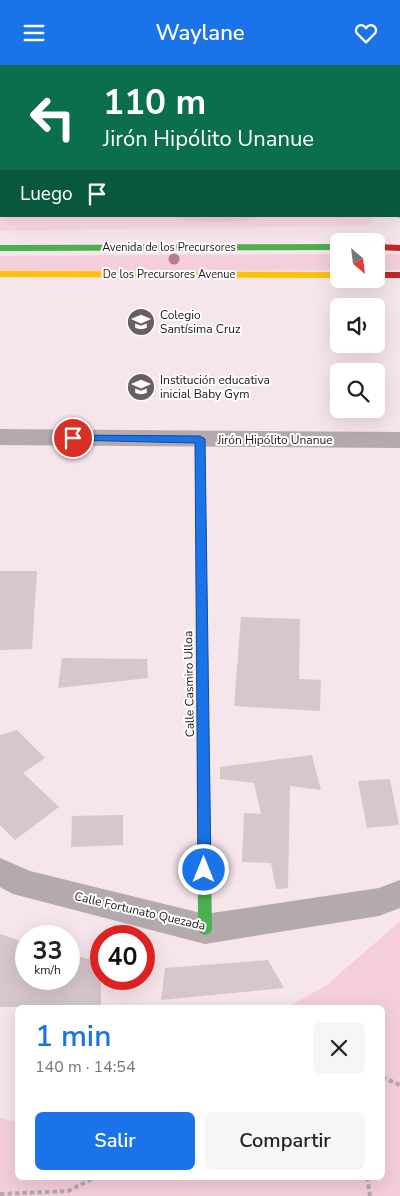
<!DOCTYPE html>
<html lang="es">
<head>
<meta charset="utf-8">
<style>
	:root { --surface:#fff; --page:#f6f6f6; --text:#222; --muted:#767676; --accent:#1a73e8 }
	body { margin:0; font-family:"Nunito Sans",sans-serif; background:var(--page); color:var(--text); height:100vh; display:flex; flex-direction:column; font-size:19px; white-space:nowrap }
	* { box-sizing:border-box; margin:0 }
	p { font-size:16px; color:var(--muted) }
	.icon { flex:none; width:28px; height:28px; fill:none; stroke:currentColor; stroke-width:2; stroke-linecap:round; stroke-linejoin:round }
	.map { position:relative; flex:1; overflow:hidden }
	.panel { position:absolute; left:15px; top:940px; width:370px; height:175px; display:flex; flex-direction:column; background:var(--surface); border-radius:8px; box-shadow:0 5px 20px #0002 }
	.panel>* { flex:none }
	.top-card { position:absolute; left:0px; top:0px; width:400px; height:152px; box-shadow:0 5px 20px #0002; background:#0b6e4f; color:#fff; overflow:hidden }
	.needle { width:32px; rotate:152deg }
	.fabs { position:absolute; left:330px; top:168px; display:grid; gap:10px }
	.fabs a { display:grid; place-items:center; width:55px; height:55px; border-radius:8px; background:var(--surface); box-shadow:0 5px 20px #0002; font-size:25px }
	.speed { position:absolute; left:15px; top:860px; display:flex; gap:10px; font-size:25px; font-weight:700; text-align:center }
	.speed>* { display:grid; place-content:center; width:65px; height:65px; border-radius:50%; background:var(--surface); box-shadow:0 5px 20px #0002; line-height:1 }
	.speed small { font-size:12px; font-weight:400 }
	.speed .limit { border:8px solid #d22; background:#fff; color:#111 }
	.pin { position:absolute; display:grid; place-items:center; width:42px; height:42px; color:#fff; margin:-21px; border:2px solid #fff; border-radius:50%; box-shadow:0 1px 5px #0007 }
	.me { position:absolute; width:55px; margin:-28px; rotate:0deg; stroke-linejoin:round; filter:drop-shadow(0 0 4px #0008) }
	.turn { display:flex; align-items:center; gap:18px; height:105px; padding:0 20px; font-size:22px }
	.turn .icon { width:65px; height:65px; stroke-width:2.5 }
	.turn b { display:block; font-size:35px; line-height:42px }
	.then { display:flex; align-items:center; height:48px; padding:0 20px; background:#0003; gap:10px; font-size:19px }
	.round { display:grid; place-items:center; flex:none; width:52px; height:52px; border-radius:8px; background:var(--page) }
	.head { display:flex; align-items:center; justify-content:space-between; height:85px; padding:0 20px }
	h1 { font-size:30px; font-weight:600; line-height:38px; color:var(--accent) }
	.button { display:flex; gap:10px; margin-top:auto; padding:10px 20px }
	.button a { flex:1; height:58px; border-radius:8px; background:var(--accent); color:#fff; font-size:20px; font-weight:600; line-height:58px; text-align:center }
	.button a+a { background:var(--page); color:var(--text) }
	header { display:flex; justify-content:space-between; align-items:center; height:65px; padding:0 20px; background:var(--accent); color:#fff; font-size:22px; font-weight:600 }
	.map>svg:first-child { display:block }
</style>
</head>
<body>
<header><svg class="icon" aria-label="menu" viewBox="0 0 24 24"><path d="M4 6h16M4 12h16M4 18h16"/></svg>Waylane<svg class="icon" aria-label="heart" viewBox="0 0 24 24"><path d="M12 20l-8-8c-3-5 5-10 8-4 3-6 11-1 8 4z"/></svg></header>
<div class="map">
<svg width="400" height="1131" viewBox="0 0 400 1131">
	<rect width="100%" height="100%" fill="#f6e5eb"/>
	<path fill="#fad9e4" d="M0,0L308,1H1V151H372L373,160L0,166Z"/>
	<path fill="#f5cedc" d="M169,151H262C233,160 198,158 169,151Z
		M339,189V205L0,207V191Z
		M376,189H400V205H376Z
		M400,856V1131H0V1053L17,1057L18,1112H382V942H288L327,920Z"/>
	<path fill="#d6c7cc" d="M0,506H37L32,584L0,585Z
		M241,552L300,554L299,614L321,615L320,646L234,641Z
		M62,593L147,594L148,613L58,623Z
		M17,665L45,693L23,708L59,742L15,775L0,760V670Z
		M312,690L321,725L290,721L288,823L276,824L271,798L242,797L244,748L261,749L254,718L220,714V702Z
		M390,714L399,760L367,763L358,716Z
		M123,750V780L71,782L72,751Z
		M0,869L26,878V914H69V888L101,898V942H0Z
		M268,895L284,923L161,935L165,903Z"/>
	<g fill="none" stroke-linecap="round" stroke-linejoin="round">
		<path stroke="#b2a9ab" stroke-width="4" stroke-dasharray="4.5 3" stroke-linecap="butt" d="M382,1012L400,1020
			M367,1112L370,1131
			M0,1129L68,1126L96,1112"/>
		<path fill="#b4aaae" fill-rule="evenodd" d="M320,0H338L339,1H321Z
			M399,64H400V76H399Z
			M399,135H400V153L393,151H399Z
			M0,364L400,367V383L0,380Z
			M0,793L30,806L205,849L379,823L400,815V843L379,851L205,879L13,829L0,822Z"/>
		<path fill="#4caf50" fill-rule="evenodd" d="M339,179V185L0,186V180Z
			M203,684L207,686L209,689L212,864L210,868L205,870L200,868L198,864L197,689L199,686Z"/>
		<path fill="#ffc107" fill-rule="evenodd" d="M0,206L339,207V213L0,212Z
			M200,371L205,374L209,689L207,692L203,694L199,692L197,689L195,374Z"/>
		<path fill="#c62828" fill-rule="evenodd" d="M376,179L400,180V186L376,185Z
			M376,207H400V213H376Z"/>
	</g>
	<circle fill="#b77995" cx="174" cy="194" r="5.5"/>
	<path fill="#1a73e8" stroke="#114b97" d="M73,370L200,371L205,374L211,805L209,809L204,810L200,809L198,805L195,378L69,375V371Z"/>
	<defs>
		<symbol id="school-disc" viewBox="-11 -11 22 22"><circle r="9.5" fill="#6c5d62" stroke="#fff"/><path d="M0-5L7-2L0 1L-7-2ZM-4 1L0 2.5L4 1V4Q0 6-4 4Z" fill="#fff"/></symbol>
	</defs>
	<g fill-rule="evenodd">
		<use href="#school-disc" x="125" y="241" width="32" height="32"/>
		<use href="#school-disc" x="125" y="306" width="32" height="32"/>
	</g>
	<g text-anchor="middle" stroke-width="4" stroke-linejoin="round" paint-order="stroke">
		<g font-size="11" fill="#211419" stroke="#fff">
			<text x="169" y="186">Avenida de los Precursores</text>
			<text x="169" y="213">De los Precursores Avenue</text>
		</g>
		<g font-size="12" fill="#211419" stroke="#fff" text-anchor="start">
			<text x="160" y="254">Colegio<tspan x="160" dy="14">Santísima Cruz</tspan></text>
			<text x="160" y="319">Institución educativa<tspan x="160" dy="14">inicial Baby Gym</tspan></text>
		</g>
		<g font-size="12" fill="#211419" stroke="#fff">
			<text x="275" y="379">Jirón Hipólito Unanue</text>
			<text transform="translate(189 619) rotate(-91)" y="4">Calle Casmiro Ulloa</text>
			<text transform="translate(140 846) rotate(13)" y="4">Calle Fortunato Quezada</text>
		</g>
	</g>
</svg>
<div class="fabs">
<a><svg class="needle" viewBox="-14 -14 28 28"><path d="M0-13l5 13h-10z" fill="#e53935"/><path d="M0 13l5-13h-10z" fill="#767676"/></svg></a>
<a><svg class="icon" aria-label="sound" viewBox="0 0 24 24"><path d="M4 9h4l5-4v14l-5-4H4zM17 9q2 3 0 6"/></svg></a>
<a><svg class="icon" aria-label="search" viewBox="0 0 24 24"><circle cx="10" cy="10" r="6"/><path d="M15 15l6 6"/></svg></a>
</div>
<div class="speed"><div>33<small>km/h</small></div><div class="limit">40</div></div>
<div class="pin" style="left:73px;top:373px;background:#d93025"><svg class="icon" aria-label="arrive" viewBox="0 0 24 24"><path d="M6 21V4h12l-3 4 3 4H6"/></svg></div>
<svg class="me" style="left:204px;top:805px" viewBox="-20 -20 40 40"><circle r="17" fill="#1a73e8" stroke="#fff" stroke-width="3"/><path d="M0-11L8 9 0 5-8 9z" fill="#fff"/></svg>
<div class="top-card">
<div class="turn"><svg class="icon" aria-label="left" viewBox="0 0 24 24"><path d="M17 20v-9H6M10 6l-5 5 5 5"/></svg><div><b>110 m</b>Jirón Hipólito Unanue</div></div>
<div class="then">Luego<svg class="icon" aria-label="arrive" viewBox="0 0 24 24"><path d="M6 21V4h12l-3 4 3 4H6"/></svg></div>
</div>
<section class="panel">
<div class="head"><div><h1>1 min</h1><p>140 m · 14:54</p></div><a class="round"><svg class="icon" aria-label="close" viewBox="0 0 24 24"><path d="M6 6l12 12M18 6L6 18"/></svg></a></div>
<div class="button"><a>Salir</a><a>Compartir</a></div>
</section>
</div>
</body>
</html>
